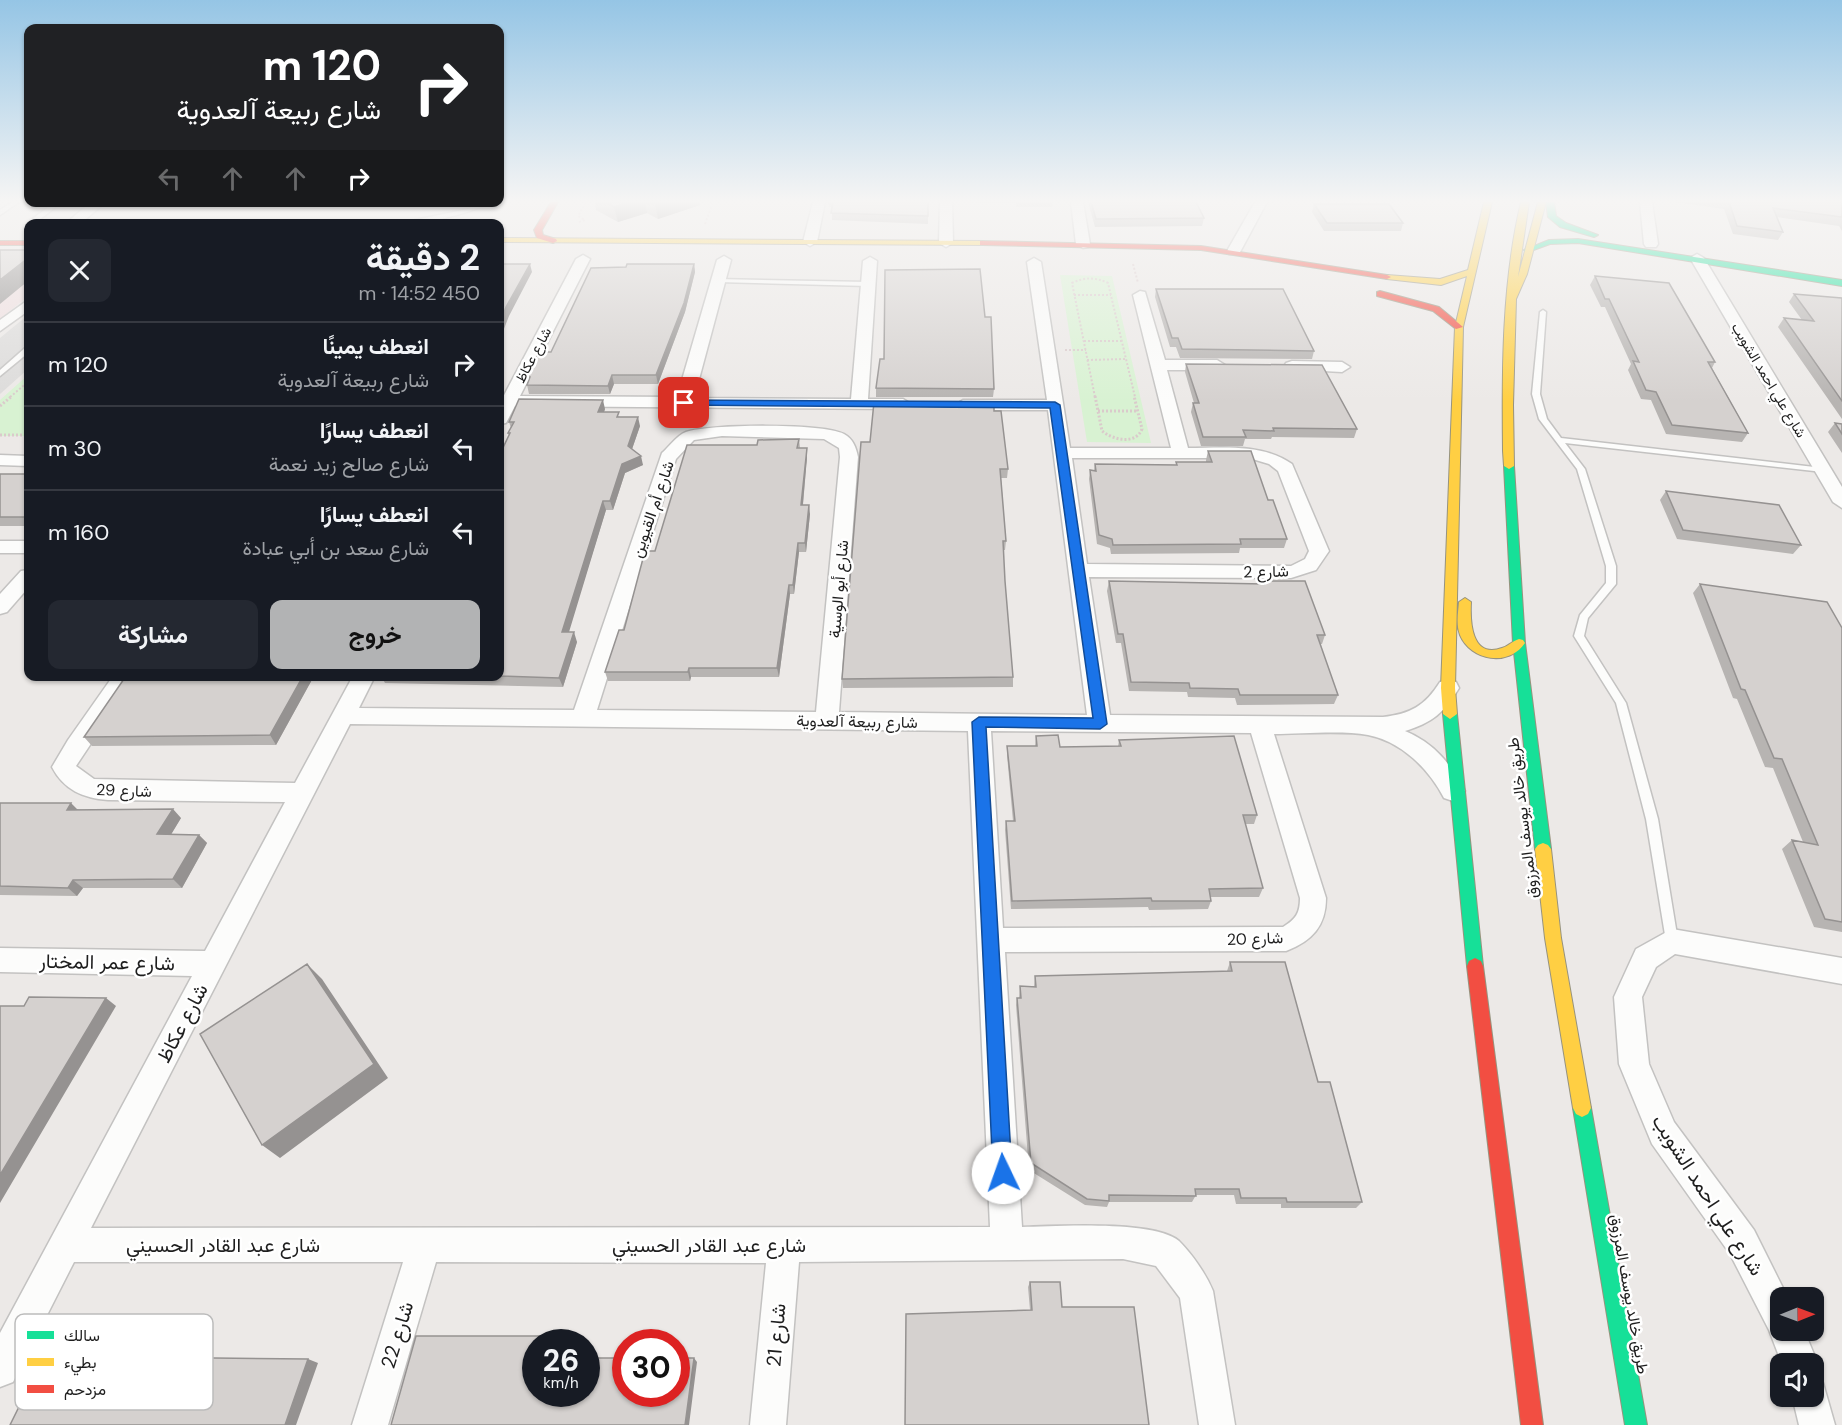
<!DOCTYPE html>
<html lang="ar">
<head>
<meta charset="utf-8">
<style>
	:root { --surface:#171b24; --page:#242831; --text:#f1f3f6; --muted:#9ea1a6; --line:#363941; --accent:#b2b3b4 }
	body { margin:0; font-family:"DM Sans",Vazirmatn,sans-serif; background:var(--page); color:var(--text); direction:rtl; height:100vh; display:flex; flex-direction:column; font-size:22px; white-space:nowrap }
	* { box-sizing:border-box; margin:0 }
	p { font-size:20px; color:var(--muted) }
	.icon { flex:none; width:33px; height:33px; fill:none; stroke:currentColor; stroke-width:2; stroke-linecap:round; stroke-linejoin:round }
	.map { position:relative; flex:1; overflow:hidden; direction:ltr }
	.panel { position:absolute; left:24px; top:219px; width:480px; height:462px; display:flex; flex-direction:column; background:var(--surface); border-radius:12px; box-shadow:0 2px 4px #0004; direction:rtl }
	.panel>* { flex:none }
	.hud { position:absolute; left:24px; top:24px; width:480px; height:183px; border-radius:12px; box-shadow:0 2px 4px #0004; direction:rtl; background:#202124; color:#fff; overflow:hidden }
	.needle { width:39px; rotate:89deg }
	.tools { position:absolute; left:1770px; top:1287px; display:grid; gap:12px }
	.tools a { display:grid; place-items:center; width:54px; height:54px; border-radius:12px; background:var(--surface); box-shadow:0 2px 4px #0004; font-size:30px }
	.speed { position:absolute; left:522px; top:1329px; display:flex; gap:12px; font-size:30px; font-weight:700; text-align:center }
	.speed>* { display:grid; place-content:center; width:78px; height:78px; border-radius:50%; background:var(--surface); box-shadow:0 2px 4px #0004; line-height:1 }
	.speed small { font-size:15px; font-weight:400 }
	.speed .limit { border:9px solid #d22; background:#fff; color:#111 }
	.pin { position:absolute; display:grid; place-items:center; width:51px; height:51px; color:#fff; margin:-26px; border-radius:12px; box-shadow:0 3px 9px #0006 }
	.me { position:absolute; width:66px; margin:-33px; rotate:357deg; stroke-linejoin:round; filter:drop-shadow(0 0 4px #0008) }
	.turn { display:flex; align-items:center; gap:21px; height:126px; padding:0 24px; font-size:27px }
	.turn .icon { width:78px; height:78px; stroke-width:2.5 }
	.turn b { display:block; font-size:42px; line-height:51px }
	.lanes { display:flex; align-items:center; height:57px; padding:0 24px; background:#0003; justify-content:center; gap:30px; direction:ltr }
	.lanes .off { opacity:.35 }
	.round { display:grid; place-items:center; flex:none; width:63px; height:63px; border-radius:12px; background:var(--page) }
	.headline { display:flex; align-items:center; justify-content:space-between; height:102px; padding:0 24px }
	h1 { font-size:36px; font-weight:700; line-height:45px }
	.cta { display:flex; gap:12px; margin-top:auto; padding:12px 24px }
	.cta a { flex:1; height:69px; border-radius:12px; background:var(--accent); color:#111; font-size:24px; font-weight:700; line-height:69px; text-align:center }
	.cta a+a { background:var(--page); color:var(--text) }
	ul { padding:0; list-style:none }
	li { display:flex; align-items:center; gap:18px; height:84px; padding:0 24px; border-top:2px solid var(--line) }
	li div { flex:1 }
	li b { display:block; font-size:22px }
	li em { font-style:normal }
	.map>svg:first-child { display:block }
</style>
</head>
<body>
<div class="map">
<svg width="1842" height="1425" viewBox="0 0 1842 1425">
	<rect width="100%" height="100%" fill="#ece9e7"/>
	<path fill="#eeddde" d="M0,265H28V296L0,319Z"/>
	<path fill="#d8f2d2" d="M1060,275L1112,276L1151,443L1087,442Z
		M28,375V436H0V400Z"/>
	<path fill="#dcdbda" d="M28,315V369L0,394V338Z"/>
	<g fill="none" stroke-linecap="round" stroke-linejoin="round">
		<defs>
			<path id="lane" d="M12,202H19L0,215V210Z
				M55,202H62L34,224L27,225V223Z
				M482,202H491C468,215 423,224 396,224L468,209Z
				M716,279L868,282L871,284L868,286L718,282L715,280Z
				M1543,310L1546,312L1540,394L1547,419L1561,438L1823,468L1827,470L1823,472L1565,443L1585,469L1616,566V584L1588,618L1584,636L1626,703L1658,819L1678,941L1676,945L1672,947L1668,945L1666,941L1646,819L1616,703L1574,636L1580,615L1606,583V566L1577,469L1539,419L1532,394L1540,312Z
				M25,348H28V353L0,376V370Z"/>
			<path id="street" d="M91,202H106L80,224H65Z
				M813,202H825L817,242L810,246L803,242Z
				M940,202H952L953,243L946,247L939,243Z
				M1071,202H1083L1090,244L1088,247L1083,248L1076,244Z
				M1255,202H1267L1239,254H1229L1227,251Z
				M1640,202H1652L1658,244L1656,247H1646L1644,244Z
				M1697,254L1704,258L1842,487V508L1833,502L1690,258Z
				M583,255L590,259L520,396L677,397L717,260L724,256L731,260L694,398L851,399L863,261L870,257L877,261L868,399H903L911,404L903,409L515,406L506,423L500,424L501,401L576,259Z
				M1034,258L1041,262L1070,448H1171L1133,295L1140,291L1145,292L1165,360H1217L1225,365L1217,370H1167L1188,448C1223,448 1262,443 1292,464L1329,551L1316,570L1291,578L1089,577L1110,715L1383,717C1410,714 1425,706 1440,682L1448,680L1456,682L1459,688C1445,712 1432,723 1405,731C1434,743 1451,764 1465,791L1462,798L1453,801L1444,798C1429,769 1401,741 1368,735C1342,730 1301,734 1274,734L1326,898C1326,926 1312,941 1286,951L1005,952L1022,1227C1056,1226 1155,1220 1179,1241C1192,1254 1206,1274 1213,1291L1235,1425H1199L1180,1298L1156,1266L1123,1259L799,1262L786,1425H750L766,1263L436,1262L388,1425H352L403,1262H74L13,1382L0,1387V1333L192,976L0,972V948L205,951L285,802L108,800C83,798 64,790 52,767L68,740L113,676H136L76,766L94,779L295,783L353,676H375L359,708L574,710L662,453C669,447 677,435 686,432C710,424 822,423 844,434C853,439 856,447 858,457L839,712L1087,715L1048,410H963L955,405L963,400H1047L1027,262ZM722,436L824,439L839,448L840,457L816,712L597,710L676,459L694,440ZM1072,458H1249L1269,464L1278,471L1309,551L1305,559L1291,566L1087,564ZM350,724L968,731L990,1227L91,1228ZM991,731L1251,733L1300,898C1300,913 1296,919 1283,927L1003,928Z
				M28,300V311L0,331V320Z
				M1292,361L1342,362L1350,367L1342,372L1286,369L1284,366L1286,363Z
				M0,455L28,456V466L0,465Z
				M0,541H28V553H0Z
				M28,570V588L7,612L0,614V594L21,571Z
				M1672,929L1842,958V984L1675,954L1656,967L1642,997L1649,1064L1674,1122L1754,1230L1788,1298H1780V1330H1804L1818,1364L1814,1374V1364H1782L1769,1330L1730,1254L1652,1144L1619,1064L1614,997L1636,949Z
				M1814,1379L1823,1383L1835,1425H1799L1792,1396H1814Z"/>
			<path id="fast" d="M1546,202H1554L1556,216L1566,223L1598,235L1594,237L1560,227L1548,217Z
				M1578,239L1842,280V286L1578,243L1550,244L1528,252L1524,250L1549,240Z
				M1509,463L1514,466L1525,643L1551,849L1548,853L1543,855L1538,853L1535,849L1513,643L1504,466Z
				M1450,709L1457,714L1483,966L1481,971L1475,974L1469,971L1467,966L1443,714Z
				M1582,1099L1588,1102L1591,1108L1647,1425H1625L1573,1108L1576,1102Z"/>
			<path id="slow" d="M1484,202H1492L1463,327L1455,688L1457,714L1450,719L1443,714L1441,688L1455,327L1467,276L1441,285L1387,279L1383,277L1387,275L1440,279L1468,270Z
				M1521,202H1529L1518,277L1538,202H1546L1527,274L1516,299L1513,405L1514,466L1509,469L1504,466L1503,451C1502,369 1502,282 1521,202Z
				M500,238L983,241L987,243L983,245L500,242Z
				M1465,598L1471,602C1470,621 1471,659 1502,648C1509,646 1512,641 1519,639L1523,640L1525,643C1509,667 1471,661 1460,635C1456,625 1458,613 1459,602Z
				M1543,843L1548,845L1551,849L1561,938L1591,1108L1588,1114L1582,1117L1576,1114L1573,1108L1545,938L1535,849L1538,845Z"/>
			<path id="jam" d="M551,202H558L542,230L543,235L556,239L557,241L553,243L537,238L534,230Z
				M0,241H28V245H0Z
				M980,241L1201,246L1387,275L1391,277L1387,279L1201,250L983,245H980Z
				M1380,291L1439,307L1463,327L1456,329L1433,311L1377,296V292Z
				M1475,958L1481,961L1483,966L1543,1425H1521L1467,966L1469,961Z"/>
		</defs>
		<use href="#lane" stroke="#c3c2c1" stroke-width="3"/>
		<use href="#street" stroke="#c3c2c1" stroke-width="3"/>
		<use href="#fast" stroke="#97937e" stroke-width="2"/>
		<use href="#slow" stroke="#97937e" stroke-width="2"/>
		<use href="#jam" stroke="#97937e" stroke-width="2"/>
		<path stroke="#dacacb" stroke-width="2" stroke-dasharray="2 2" stroke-linecap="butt" d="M579,222L585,220L578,216L586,202
			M705,224L713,202
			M1133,264L1138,283
			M1074,295H1111
			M1084,341H1121
			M1065,350H1086
			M1087,360L1125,359
			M10,397L28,382
			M1095,397L1072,283C1085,277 1095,277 1108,283L1135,397"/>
		<path stroke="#dacacb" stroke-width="3" stroke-dasharray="2 2" stroke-linecap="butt" d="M1095,396L1102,431C1113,440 1136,445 1142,429L1134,396
			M0,406L12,396
			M1098,411H1137
			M0,435H28"/>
		<use href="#lane" fill="#fcfcfb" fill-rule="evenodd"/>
		<use href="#street" fill="#fcfcfb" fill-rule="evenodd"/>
		<use href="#fast" fill="#16e098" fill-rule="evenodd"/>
		<use href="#slow" fill="#ffcf43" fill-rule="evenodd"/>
		<use href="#jam" fill="#f24e42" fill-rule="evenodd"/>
	</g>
	<path fill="#b7b4b2" d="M595,202H700V205L658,219L647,213L618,222L596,210Z
		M828,202H928V224L832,220V207H829Z
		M965,202H1053L1052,207H1016V203Z
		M1088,202H1196L1204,218L1202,226L1095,227Z
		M1675,202H1842V231L1839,226L1776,217L1783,232L1778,240L1733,234L1724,209Z
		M1314,204L1403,223L1401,231H1324L1312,212Z
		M694,264L695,272L685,312L658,384H614L610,394H529L527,385L528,383L526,377L551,352L626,267Z
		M1595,276L1715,362L1712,368L1748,433L1742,442L1666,434L1651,400L1641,399L1628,370L1631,364L1605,307H1601L1590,285Z
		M1156,289L1314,351L1312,359L1180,358L1176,347H1170L1155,297Z
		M1794,294L1842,298V419L1778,327L1784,318L1802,320L1789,302Z
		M985,317L994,389L993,397H876V388L884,359Z
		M1186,364L1357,429L1354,438L1272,437L1271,439H1245L1243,446H1201L1191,412L1193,403H1194L1185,372Z
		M605,409L604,412L620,417L640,426L632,449L643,465L625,473L613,510H606L568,632L577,642L563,687L385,683L381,676H500L509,436L508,433L511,428L509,422Z
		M994,411L1008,469L1007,478H1001L1006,541L1005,550H1003L1005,581L1013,677V687L843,688L842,679L870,442Z
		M1835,423L1842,424V453L1828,432Z
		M799,439L800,448L807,457L803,505L810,514L806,552H799L794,594H790L779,677H691L690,681H608L605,672L624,630L655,551L757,445Z
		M1208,451L1268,500L1287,539L1284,548H1240L1239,553L1111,554L1110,548L1097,544L1089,479L1090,470H1094L1095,464L1176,465V462H1206V460Z
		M0,474H28V526H0Z
		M1666,491L1801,545L1793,554L1677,539L1660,500Z
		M1109,581L1261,584L1262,581L1325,635L1322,644H1320L1338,695L1334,704L1237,705L1235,698L1188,697L1187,692L1129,691L1121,643H1116L1107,591Z
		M1700,584L1842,628V932L1814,927L1782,849L1792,840L1803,842L1773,768L1765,767L1737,699L1733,698L1693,593Z
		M314,676L276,745L92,746L84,737Z
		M1036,736L1060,747H1118L1119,740L1257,815L1254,824H1245L1263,888L1259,897H1210L1211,901L1208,909L1149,910L1148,907L1011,909L1005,830L1006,821H1013L1007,755V746H1035Z
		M0,803L181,818L171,834L199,835L207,843L182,888H83L77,896L0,895Z
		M1230,962L1318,1082L1362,1202L1356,1208H1281V1204H1236L1234,1195H1196L1192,1202H1109L1107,1207L1085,1205L1029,1170L1016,1005L1017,998H1019L1020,986H1034L1035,976L1227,971Z
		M1030,1282L1062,1307L1030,1310L1028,1287Z"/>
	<path fill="#959291" d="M628,202H645L647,213L618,222L614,207Z
		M659,202H700V205L658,219L655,203Z
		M28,258V281L0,304V280Z
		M530,264L532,272L509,316L500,339V323L506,307Z
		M694,264L695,272L685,312L658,384L656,375Z
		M612,375L614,384L610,394L608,386Z
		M603,400L605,409L601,421L598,412Z
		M638,417L640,426L630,455L628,446Z
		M807,448V457L802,514L801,505Z
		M641,456L643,465L625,473L613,510L610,501L622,464Z
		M603,501L606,510L566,642L562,632Z
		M809,505L810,514L806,552L805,543Z
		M798,543L799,552L794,594L793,585Z
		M789,585L790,594L779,677L777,668Z
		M574,632L577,642L563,687L559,678Z
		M689,668L691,677L690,681L688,672Z
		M303,676H314L276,745L270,735Z
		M71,803L80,812L67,810Z
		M173,809L181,818L166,843L157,834Z
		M199,835L207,843L182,888L173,879Z
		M73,880L83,888L77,896L68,888Z
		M307,964L322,979L388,1078L280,1158L262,1145Z
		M106,998L116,1006L0,1203V1175Z
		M549,1336L555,1341V1342H548Z
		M694,1358L697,1362L689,1425H685Z
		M308,1359L318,1363L296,1425H285Z"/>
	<path fill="#d5d1cf" stroke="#959291" stroke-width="1.5" d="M607,202H628L614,207Z
		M833,202H928V216L831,213Z
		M1091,202H1196L1204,218L1096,219Z
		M1729,202H1842V217L1773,208L1783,232L1737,226Z
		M1314,204H1389L1403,223H1327Z
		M0,250H28V258L0,280Z
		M500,264H530L506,307L500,323Z
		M627,264H694L684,303L656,375H612L608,386L527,385L530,377H526L539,352H551L591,268L626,267Z
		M980,269L985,317H991L994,389L876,388L880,359H884L885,270Z
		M1595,276L1669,283L1715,362H1708L1748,433L1672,425L1656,392L1646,390L1633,361L1639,362L1609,299H1605Z
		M1156,289H1283L1314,351L1182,349L1178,338H1172Z
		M1794,294L1842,298V401L1784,318L1814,321Z
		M1186,364L1322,365L1357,429L1273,428L1274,431L1243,430L1246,437H1203L1193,403H1199Z
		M519,399L603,400L598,412H619L617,417H638L628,446L641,456L622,464L610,501H603L562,632H574L559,678L500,676V454L510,433H508L514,422H509Z
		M874,402L994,403V411H1001L1008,469H1000L1006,541H1003L1005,581L1013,677L842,679L861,442H870Z
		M1835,423L1842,424V434Z
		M799,439L797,448H807L801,505H809L805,543H798L793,585H789L777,668H689L688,672H605L619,630H624L645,551H655L687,445H757L758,440Z
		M1208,451H1251L1268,500H1273L1287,539H1240L1241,544L1113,545L1112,539L1099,535L1090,470L1096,471L1095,464L1177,465L1176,462H1212Z
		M0,474H28V517H0Z
		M1666,491L1779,505L1801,545L1683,530Z
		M1109,581L1264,584L1262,581H1305L1325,635H1317L1338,695H1240L1238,689L1190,688L1189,683L1131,682L1123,634H1118Z
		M1700,584L1827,602L1842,628V922L1825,919L1792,840L1818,845L1782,759L1774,758L1745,690L1741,689Z
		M126,676H303L270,735L84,737Z
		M1058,735L1060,747L1121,746L1119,740L1234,736L1257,815H1243L1263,888L1209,889L1211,901H1152L1151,898L1012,901L1006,821H1015L1007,746H1037L1036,736Z
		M0,803H71L67,810L173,809L157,834L199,835L173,879L73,880L68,888L0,886Z
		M1230,962H1285L1318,1082H1330L1362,1202H1287L1286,1198H1241L1239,1189H1195L1196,1196L1109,1195V1201L1087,1199L1031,1163L1017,998H1021L1020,986L1036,987L1035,976L1232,971Z
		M307,964L374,1064L262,1145L200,1034Z
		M29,997L106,998L0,1175V1006H24Z
		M1030,1282H1060L1062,1307H1134L1149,1425H905L906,1314L1032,1310Z
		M416,1336H549L548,1342H536V1394H586V1358H626V1394H676V1358H694L685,1425H391Z
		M44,1356L308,1359L285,1425H10Z"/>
	<linearGradient id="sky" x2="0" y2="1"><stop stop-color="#95c5e5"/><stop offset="0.5" stop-color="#f6f5f4"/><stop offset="1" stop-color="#f6f5f4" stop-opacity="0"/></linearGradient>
	<rect width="1842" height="402" fill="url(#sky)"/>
	<path fill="#1a73e8" stroke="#114b97" stroke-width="1.5" d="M684,400L1055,402L1060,405L1107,724L1100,729L986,727L1012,1173L1009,1180L1003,1182L996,1180L993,1173L972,722L979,717L1093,718L1050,408L680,405V401Z"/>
	<g text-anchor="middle" stroke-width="5" stroke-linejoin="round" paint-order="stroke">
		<g font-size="14" fill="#1e1e1e" stroke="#fff">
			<text transform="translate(533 355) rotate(-62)" y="5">شارع عكاظ</text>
			<text transform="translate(1769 380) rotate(59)" y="5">شارع علي احمد الشويب</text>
		</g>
		<g font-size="16" fill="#1e1e1e" stroke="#fff">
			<text transform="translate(652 509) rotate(-71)" y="6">شارع أم القيوين</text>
			<text transform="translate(1266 571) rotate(-1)" y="6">شارع 2</text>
			<text transform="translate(838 589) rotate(-85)" y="6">شارع أبو الوسية</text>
			<text transform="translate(857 721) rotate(1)" y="6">شارع ربيعة آلعدوية</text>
			<text transform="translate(124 790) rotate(2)" y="6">شارع 29</text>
			<text transform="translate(1522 818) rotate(-97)" y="6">طريق خالد يوسف المرزوق</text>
			<text transform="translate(1255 938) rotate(-2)" y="6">شارع 20</text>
			<text transform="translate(1630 1294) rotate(80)" y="6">طريق خالد يوسف المرزوق</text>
		</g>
		<g font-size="20" fill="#1e1e1e" stroke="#fff">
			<text transform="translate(107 962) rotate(1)" y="7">شارع عمر المختار</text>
			<text transform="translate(182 1023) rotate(-62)" y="7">شارع عكاظ</text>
			<text transform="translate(1708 1195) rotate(57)" y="7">شارع علي احمد الشويب</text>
			<text x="223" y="1252">شارع عبد القادر الحسيني</text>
			<text x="709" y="1252">شارع عبد القادر الحسيني</text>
			<text transform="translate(397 1335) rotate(-73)" y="7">شارع 22</text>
			<text transform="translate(776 1335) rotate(-85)" y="7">شارع 21</text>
		</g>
	</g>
	<rect x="15" y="1314" width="198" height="96" rx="9" fill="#fff" stroke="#bcbcbc" stroke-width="1.5"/>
	<rect x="27" y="1331" width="27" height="8" fill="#16e098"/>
	<rect x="27" y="1358" width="27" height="8" fill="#ffcf43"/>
	<rect x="27" y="1385" width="27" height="8" fill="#f24e42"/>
	<g font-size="16" fill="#1e1e1e">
		<text x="64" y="1341">سالك</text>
		<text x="64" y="1368">بطيء</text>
		<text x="64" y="1395">مزدحم</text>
	</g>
</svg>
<div class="tools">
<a><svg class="needle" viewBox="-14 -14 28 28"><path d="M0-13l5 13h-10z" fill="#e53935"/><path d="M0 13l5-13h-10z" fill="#9ea1a6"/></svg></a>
<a><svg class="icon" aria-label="sound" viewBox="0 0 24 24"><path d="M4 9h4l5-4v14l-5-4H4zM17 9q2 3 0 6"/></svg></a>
</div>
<div class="speed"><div>26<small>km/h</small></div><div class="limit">30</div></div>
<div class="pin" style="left:684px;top:403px;background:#d93025"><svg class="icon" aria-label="arrive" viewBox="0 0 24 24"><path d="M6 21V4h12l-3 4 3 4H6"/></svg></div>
<svg class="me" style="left:1003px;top:1173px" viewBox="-20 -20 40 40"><circle r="19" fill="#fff"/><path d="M0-13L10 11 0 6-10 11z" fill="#1a73e8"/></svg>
<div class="hud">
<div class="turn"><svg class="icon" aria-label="right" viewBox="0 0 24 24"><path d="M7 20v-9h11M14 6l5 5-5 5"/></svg><div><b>120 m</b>شارع ربيعة آلعدوية</div></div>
<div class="lanes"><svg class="icon off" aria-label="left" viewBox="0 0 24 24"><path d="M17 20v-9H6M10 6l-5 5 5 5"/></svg><svg class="icon off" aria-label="ahead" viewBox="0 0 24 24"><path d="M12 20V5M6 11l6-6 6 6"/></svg><svg class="icon off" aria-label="ahead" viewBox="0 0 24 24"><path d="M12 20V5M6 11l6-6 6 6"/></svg><svg class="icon" aria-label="right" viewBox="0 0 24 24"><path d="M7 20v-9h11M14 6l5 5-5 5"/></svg></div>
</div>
<section class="panel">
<div class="headline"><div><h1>2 دقيقة</h1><p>450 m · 14:52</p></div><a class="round"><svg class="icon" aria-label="close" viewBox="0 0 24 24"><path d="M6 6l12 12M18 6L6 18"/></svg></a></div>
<ul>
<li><svg class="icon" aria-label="right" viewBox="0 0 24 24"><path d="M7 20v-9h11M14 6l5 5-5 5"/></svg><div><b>انعطف يمينًا</b><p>شارع ربيعة آلعدوية</p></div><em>120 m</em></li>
<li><svg class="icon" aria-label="left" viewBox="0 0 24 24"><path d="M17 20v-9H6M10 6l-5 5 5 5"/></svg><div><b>انعطف يسارًا</b><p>شارع صالح زيد نعمة</p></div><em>30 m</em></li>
<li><svg class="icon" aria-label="left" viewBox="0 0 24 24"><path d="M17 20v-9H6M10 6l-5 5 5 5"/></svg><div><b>انعطف يسارًا</b><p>شارع سعد بن أبي عبادة</p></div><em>160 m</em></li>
</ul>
<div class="cta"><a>خروج</a><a>مشاركة</a></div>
</section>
</div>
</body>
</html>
